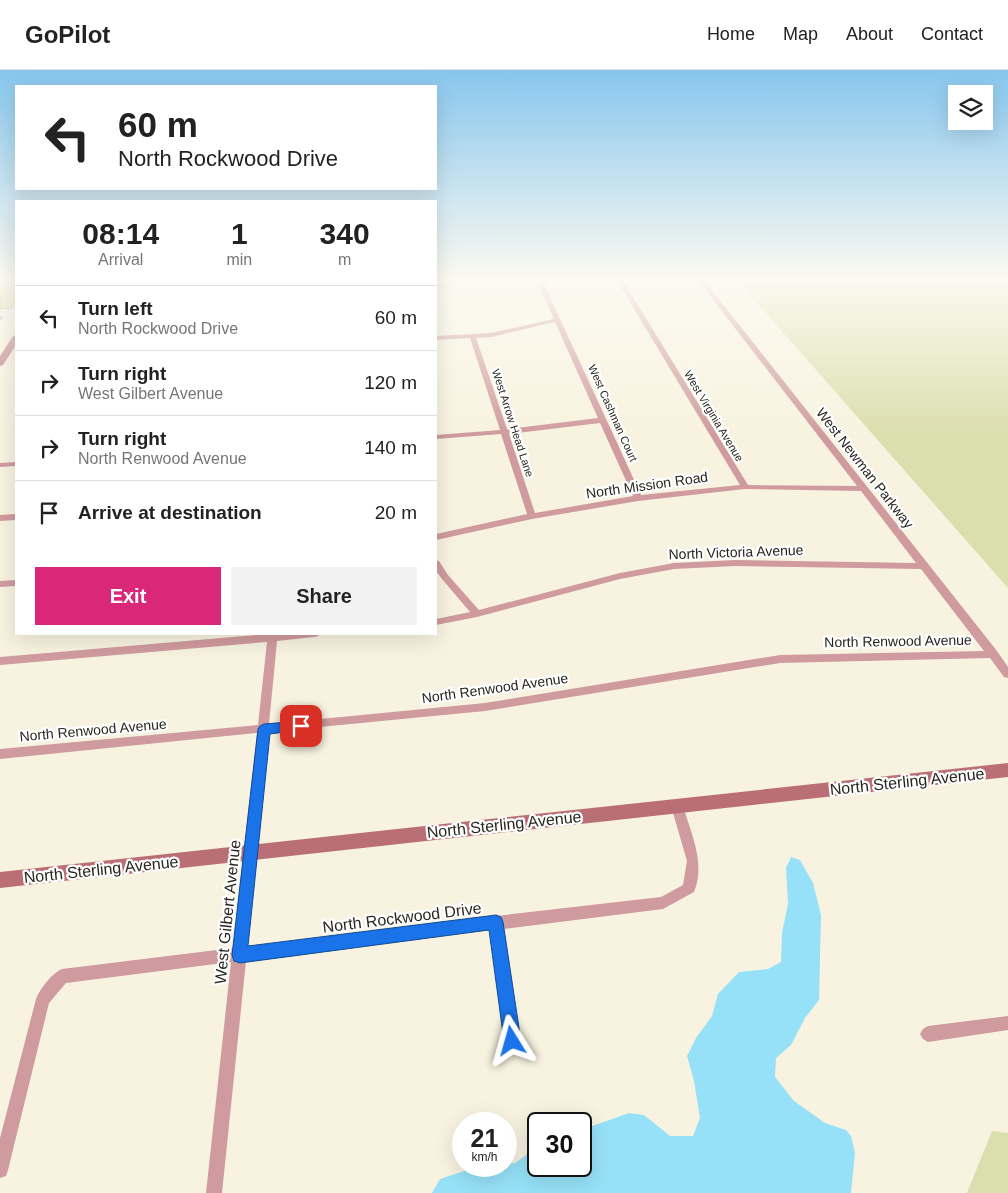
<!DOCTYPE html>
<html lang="en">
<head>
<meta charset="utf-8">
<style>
	:root { --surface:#fff; --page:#f2f2f2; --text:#222; --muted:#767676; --line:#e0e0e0; --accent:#db2777 }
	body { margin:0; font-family:Helvetica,sans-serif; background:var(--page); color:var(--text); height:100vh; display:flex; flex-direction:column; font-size:19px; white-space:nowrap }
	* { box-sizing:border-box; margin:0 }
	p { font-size:16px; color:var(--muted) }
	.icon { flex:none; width:28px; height:28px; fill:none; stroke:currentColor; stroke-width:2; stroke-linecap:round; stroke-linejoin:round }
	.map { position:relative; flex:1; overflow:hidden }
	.details { position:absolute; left:15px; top:130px; width:422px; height:435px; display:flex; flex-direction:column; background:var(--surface); border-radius:0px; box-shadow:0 5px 20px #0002 }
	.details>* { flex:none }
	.guide { position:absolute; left:15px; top:15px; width:422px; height:105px; border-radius:0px; box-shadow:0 5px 20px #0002; background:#fff; color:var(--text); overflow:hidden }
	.controls { position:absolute; left:948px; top:15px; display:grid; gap:10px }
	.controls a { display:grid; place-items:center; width:45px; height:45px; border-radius:0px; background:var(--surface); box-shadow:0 5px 20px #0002; font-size:25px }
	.speed { position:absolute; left:452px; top:1042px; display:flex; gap:10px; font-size:25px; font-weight:700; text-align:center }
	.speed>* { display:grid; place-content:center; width:65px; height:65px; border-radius:50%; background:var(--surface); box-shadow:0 5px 20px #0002; line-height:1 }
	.speed small { font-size:12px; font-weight:400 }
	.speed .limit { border:2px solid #111; border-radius:8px; background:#fff; color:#111 }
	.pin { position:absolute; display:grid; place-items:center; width:42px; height:42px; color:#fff; margin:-21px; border-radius:10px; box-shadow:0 2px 8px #0006 }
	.me { position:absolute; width:55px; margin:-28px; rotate:352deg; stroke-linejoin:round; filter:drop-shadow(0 0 4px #0008) }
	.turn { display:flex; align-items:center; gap:18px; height:105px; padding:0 20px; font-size:22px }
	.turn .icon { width:65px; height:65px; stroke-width:2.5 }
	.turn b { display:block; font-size:35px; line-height:42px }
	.eta { display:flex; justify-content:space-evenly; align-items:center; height:85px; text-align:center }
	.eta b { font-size:30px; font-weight:700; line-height:35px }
	.action { display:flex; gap:10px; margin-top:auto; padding:10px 20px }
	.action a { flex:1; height:58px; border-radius:0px; background:var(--accent); color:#fff; font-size:20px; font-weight:700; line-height:58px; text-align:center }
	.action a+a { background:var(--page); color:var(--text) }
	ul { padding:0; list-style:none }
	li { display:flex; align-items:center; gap:15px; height:65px; padding:0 20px; border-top:1px solid var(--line) }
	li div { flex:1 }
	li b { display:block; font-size:19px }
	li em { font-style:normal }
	header { display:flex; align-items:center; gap:30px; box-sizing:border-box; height:70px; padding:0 25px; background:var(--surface); border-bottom:1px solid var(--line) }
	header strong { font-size:24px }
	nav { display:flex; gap:28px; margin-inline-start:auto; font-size:18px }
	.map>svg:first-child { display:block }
</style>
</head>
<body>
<header>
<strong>GoPilot</strong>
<nav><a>Home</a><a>Map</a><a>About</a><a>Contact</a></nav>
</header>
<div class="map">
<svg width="1008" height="1123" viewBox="0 0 1008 1123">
	<rect width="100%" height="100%" fill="#f8f3e0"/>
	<path fill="#dbdead" d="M736,209H1008V518Z
		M992,1061L1008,1063V1123H967Z"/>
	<path fill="#96e1f7" d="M791,787L800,790L813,813L821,845L819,930L805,948L791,975L776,988L775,1007L794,1031L825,1053L846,1060L851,1066L855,1083L851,1123H432L440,1109L470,1099L506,1096V1094L515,1093L539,1076V1096H581V1060L629,1043L644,1045L670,1066H693L700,1048L694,1011L687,986L696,968L712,946L718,924L739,902L768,899L781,892L782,863L788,834L786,798Z"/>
	<path fill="#ddcf92" stroke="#a9a593" d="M16,210V232L12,238L0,239V211Z"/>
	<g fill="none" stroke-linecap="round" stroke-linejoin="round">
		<path fill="#cf9b9e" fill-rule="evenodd" d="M545,209H551L544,214L641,425L740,415L616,209H622L748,415L857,416L697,209H703L997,581L1008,597V608L1004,607L990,588L780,593L485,641L268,662L247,877L496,846L661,827L683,815L687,791L671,736L673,732L677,731L681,732L683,736C691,763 706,794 694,822L663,839L504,859L520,971L517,976L512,979L507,976L504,971L490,860L246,891L222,1123H206L231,892L66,913L49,933L8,1100L6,1106L0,1108V1068L36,929C40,919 52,903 62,899L233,878L257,663L0,689V679L258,655L267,572L0,595V587L268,564H319L318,566L314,567L277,571L269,654L485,633L780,585L984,581L921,499L735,496L674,499L620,509L477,547L436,555V549L470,542L442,509L436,501V490L439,491L448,505L479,540L620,503L674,493L735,490L916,493L861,421L745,419L638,431L532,449L436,470V464L527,444L501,364L436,369V365L500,360L470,268L436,270V266L491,263L554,249L538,214ZM555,252L598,348L507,359L476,268L491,267ZM600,353L633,426L535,443L509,364Z
			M436,214L447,216L436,218Z
			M0,245L3,247V249L0,250Z
			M16,392V396L0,397V393Z
			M16,444V450L0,451V445Z
			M16,510V516L0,517V511Z
			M1008,946V960L928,972L923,969L920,964L923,959L928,956Z"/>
		<path fill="#ba6f76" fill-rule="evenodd" d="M16,265V275L3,295L0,296V286L13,266Z
			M1008,693V707L0,818V802Z"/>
	</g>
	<linearGradient id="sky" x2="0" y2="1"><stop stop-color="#87c6ee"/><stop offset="0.57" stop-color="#fcfaf1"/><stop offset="1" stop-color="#fcfaf1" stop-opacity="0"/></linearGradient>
	<rect width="1008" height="366" fill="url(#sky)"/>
	<path fill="#1a73e8" stroke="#114b97" d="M301,651L306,652L307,656L306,659L270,664L248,876L496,845L501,847L503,852L521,971L519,977L512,979L506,977L504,971L489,860L240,893L234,891L232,885L258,659L260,656L264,654Z"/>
	<g text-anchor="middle" stroke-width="4.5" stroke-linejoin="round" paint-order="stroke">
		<g font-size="11" fill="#28261f" stroke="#fff">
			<text transform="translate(613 343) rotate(66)" y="4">West Cashman Court</text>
			<text transform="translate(714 346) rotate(59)" y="4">West Virginia Avenue</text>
			<text transform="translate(513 353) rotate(72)" y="4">West Arrow Head Lane</text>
		</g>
		<g font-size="14" fill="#28261f" stroke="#fff">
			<text transform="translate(865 398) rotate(52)" y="5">West Newman Parkway</text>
			<text transform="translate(647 415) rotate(-8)" y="5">North Mission Road</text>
			<text transform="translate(736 482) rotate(-2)" y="5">North Victoria Avenue</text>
			<text transform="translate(898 571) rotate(-1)" y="5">North Renwood Avenue</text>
			<text transform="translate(495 618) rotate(-8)" y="5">North Renwood Avenue</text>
			<text transform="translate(93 660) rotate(-5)" y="5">North Renwood Avenue</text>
		</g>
		<g font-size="16" fill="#28261f" stroke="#fff">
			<text transform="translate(907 711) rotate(-6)" y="6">North Sterling Avenue</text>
			<text transform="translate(504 754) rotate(-6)" y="6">North Sterling Avenue</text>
			<text transform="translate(101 799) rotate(-6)" y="6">North Sterling Avenue</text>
			<text transform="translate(227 842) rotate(-84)" y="6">West Gilbert Avenue</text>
			<text transform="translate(402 847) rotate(-7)" y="6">North Rockwood Drive</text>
		</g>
	</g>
</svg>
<div class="controls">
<a><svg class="icon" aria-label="layers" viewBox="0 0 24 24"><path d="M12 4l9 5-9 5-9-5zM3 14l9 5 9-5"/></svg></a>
</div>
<div class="speed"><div>21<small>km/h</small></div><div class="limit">30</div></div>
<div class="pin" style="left:301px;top:656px;background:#d93025"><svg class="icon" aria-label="arrive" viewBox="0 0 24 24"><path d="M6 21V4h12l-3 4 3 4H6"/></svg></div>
<svg class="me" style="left:512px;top:971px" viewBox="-20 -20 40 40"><path d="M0-17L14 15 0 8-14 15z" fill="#1a73e8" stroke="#fff" stroke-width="4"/></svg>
<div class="guide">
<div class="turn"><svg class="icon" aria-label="left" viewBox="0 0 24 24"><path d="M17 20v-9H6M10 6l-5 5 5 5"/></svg><div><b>60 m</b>North Rockwood Drive</div></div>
</div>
<section class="details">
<div class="eta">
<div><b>08:14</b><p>Arrival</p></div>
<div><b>1</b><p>min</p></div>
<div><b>340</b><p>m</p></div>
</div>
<ul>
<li><svg class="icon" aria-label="left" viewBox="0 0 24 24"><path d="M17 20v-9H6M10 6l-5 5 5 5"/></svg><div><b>Turn left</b><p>North Rockwood Drive</p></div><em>60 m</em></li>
<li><svg class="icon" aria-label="right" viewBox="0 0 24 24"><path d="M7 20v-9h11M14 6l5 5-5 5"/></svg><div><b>Turn right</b><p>West Gilbert Avenue</p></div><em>120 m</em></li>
<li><svg class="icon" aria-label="right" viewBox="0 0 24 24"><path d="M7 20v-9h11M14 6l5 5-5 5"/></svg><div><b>Turn right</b><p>North Renwood Avenue</p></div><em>140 m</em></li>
<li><svg class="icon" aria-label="arrive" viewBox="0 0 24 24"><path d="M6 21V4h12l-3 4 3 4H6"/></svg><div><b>Arrive at destination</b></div><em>20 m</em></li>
</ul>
<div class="action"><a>Exit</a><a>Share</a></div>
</section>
</div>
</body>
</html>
